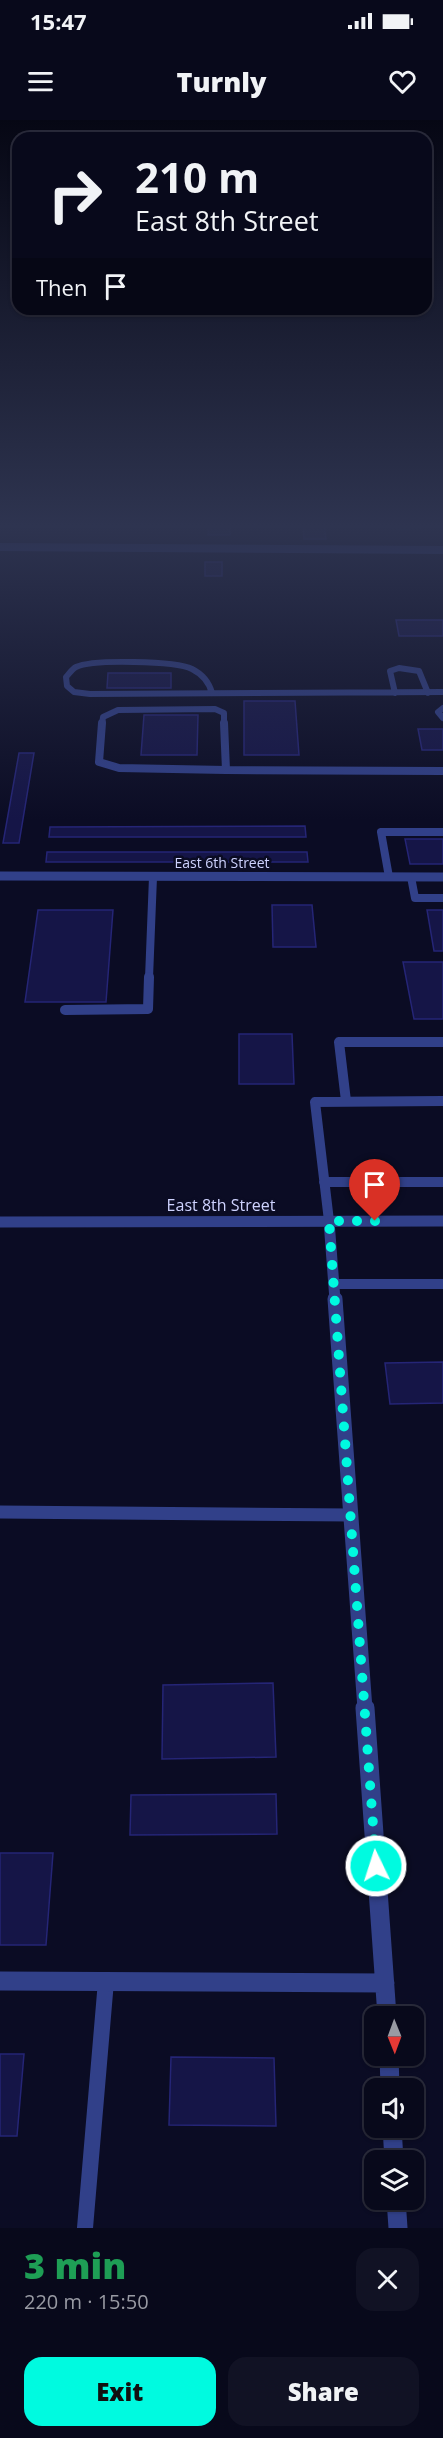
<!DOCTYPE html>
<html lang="en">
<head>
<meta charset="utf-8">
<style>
	:root { --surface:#08091b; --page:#111224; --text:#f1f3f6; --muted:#989aa3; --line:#292a3a; --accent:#00fae0 }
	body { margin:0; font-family:"Open Sans",sans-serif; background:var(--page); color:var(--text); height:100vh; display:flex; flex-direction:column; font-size:22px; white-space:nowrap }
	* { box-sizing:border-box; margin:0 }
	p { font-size:20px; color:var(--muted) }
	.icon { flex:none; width:33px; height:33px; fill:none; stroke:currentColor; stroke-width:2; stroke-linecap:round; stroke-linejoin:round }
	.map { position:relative; height:2108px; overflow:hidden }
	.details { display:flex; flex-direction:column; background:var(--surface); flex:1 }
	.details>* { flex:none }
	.top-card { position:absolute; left:12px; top:12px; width:420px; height:183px; border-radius:18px; box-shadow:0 2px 4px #0004,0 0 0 2px var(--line); background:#08091b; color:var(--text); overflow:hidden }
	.needle { width:39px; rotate:179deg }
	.tools { position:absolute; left:364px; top:1886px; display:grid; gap:12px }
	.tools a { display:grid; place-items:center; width:60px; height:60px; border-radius:12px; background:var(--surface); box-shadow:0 2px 4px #0004,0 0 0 2px var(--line); font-size:30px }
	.pin { position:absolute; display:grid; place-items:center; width:51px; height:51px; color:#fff; margin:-62px -26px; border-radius:50% 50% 50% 0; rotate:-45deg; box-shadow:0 0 6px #0007 }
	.pin .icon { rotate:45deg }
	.me { position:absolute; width:66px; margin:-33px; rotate:356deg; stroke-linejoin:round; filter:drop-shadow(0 0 4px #0008) }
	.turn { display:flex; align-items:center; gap:21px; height:126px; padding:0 24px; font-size:27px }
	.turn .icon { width:78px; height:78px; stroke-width:2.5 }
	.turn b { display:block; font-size:42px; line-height:51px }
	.then { display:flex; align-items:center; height:57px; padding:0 24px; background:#0003; gap:12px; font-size:22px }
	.round { display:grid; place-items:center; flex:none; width:63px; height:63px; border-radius:18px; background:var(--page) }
	.overview { display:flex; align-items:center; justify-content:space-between; height:102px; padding:0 24px }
	h1 { font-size:36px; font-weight:800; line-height:45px; color:#1e9e55 }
	.button { display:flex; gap:12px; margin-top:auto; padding:12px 24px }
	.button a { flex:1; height:69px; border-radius:18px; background:var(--accent); color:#111; font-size:24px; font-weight:800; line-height:69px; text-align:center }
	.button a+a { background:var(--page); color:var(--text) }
	.status { display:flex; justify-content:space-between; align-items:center; height:42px; padding:0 30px; background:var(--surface); direction:ltr }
	.status svg { height:16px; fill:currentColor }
	header { display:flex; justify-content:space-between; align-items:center; height:78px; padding:0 24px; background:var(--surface); font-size:27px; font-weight:800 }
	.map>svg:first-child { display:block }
</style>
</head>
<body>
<div class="status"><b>15:47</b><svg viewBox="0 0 49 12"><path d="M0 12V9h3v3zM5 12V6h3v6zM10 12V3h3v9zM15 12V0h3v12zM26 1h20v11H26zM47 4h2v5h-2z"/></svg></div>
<header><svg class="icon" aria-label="menu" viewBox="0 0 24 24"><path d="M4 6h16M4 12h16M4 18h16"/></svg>Turnly<svg class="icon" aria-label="heart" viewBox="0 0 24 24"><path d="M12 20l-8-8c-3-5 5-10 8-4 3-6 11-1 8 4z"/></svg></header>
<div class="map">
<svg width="443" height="2108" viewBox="0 0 443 2108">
	<rect width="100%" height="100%" fill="#0b0c24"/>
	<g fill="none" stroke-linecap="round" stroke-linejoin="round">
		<path stroke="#042945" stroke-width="4" d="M382,405L402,408L443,405"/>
	</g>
	<path fill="#151547" stroke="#252576" stroke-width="1.5" d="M209,405H230V415H208Z
		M303,405H324L326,419H304Z
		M205,442H222V456H205Z
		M396,500H443V516H399Z
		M108,553H171V568H107Z
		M244,581H295L299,635H244Z
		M144,595H198L197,635H141Z
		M418,609H443V630H422Z
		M19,633H34L19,723H3Z
		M305,706L306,717H49L50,707Z
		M405,719H443V744H410Z
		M47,732H307L308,742H46Z
		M272,785H312L316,827H273Z
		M38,790H113L106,882H25Z
		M427,790H443V831H434Z
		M403,842H443V899H414Z
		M239,914H292L294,964H239Z
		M443,1242V1283L390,1284L385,1243Z
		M273,1563L276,1637L162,1639L163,1565Z
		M276,1674L277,1714L130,1715L131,1675Z
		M0,1733H53L46,1825H0Z
		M0,1934H24L17,2016H0Z
		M171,1937L274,1938L276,2006L169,2005Z"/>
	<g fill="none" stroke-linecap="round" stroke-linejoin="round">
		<path stroke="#314089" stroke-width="6" d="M212,573C209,562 202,554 192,549C176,541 92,539 76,547C72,549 69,554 66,557L67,566L74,572L90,574L443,572
			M395,573L390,551L399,548L419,551L428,573
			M443,588L438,592L443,598
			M102,605L103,597L118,590L215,589L224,593V605"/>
		<path stroke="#314089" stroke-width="8" d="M102,603L99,642L119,648L226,650
			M224,603L226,650
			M226,650L443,651
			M389,757L381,712H443
			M411,757L415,778H443
			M149,858L153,757"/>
		<path stroke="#314089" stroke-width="10" d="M65,890L148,889L149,857
			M346,981L339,922H443
			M324,1062H443
			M329,1101L315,982L443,981
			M334,1164H443"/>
		<path stroke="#314089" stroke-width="13" d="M0,1392L351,1395"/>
		<path stroke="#314089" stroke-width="16" d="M85,2108L106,1861"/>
		<path stroke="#314089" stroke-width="8" d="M0,427L443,430"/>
		<path stroke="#314089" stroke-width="9" d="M0,756L443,757"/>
		<path stroke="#314089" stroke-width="11" d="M329,1101L335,1180
			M0,1102L443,1101"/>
		<path stroke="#314089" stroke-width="15" d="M335,1179L365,1589"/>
		<path stroke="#314089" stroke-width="19" d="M365,1588L387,1896
			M0,1861L385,1863
			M389,1935L390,1968
			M392,2007L394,2040
			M396,2079L398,2108"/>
	</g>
	<linearGradient id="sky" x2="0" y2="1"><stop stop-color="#060714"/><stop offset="0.58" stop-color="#2e3450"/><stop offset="1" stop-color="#2e3450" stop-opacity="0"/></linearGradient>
	<rect width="443" height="700" fill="url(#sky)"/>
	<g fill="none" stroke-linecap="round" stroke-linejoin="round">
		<path stroke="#00fae0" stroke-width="10" stroke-dasharray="0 18" d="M375,1101H329L376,1746"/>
	</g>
	<g text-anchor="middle" stroke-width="5" stroke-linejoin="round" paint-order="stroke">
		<g font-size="14" fill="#cfd3ff" stroke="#0b0c24">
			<text x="222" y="748">East 6th Street</text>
		</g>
		<g font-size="16" fill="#cfd3ff" stroke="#0b0c24">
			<text x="221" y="1091">East 8th Street</text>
		</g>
	</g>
</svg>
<div class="tools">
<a><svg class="needle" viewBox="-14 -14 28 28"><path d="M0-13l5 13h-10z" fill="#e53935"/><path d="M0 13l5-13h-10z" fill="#989aa3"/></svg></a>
<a><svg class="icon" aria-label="sound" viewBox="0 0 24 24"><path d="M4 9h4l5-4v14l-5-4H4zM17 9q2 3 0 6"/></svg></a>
<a><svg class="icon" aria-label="layers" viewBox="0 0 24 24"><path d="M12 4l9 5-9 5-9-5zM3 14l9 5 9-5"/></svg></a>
</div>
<div class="pin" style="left:375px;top:1101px;background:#d93025"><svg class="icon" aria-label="arrive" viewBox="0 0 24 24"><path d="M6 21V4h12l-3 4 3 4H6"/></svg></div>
<svg class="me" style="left:376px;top:1746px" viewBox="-20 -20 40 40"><circle r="17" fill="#00fae0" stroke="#fff" stroke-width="3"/><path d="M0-11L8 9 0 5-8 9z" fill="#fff"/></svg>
<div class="top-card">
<div class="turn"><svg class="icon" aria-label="right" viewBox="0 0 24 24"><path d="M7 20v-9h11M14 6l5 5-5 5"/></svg><div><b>210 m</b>East 8th Street</div></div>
<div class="then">Then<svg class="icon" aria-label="arrive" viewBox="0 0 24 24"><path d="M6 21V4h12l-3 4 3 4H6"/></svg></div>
</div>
</div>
<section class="details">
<div class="overview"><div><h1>3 min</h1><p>220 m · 15:50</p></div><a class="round"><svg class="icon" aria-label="close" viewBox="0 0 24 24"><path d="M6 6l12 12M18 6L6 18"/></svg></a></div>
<div class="button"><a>Exit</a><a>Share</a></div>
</section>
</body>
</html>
